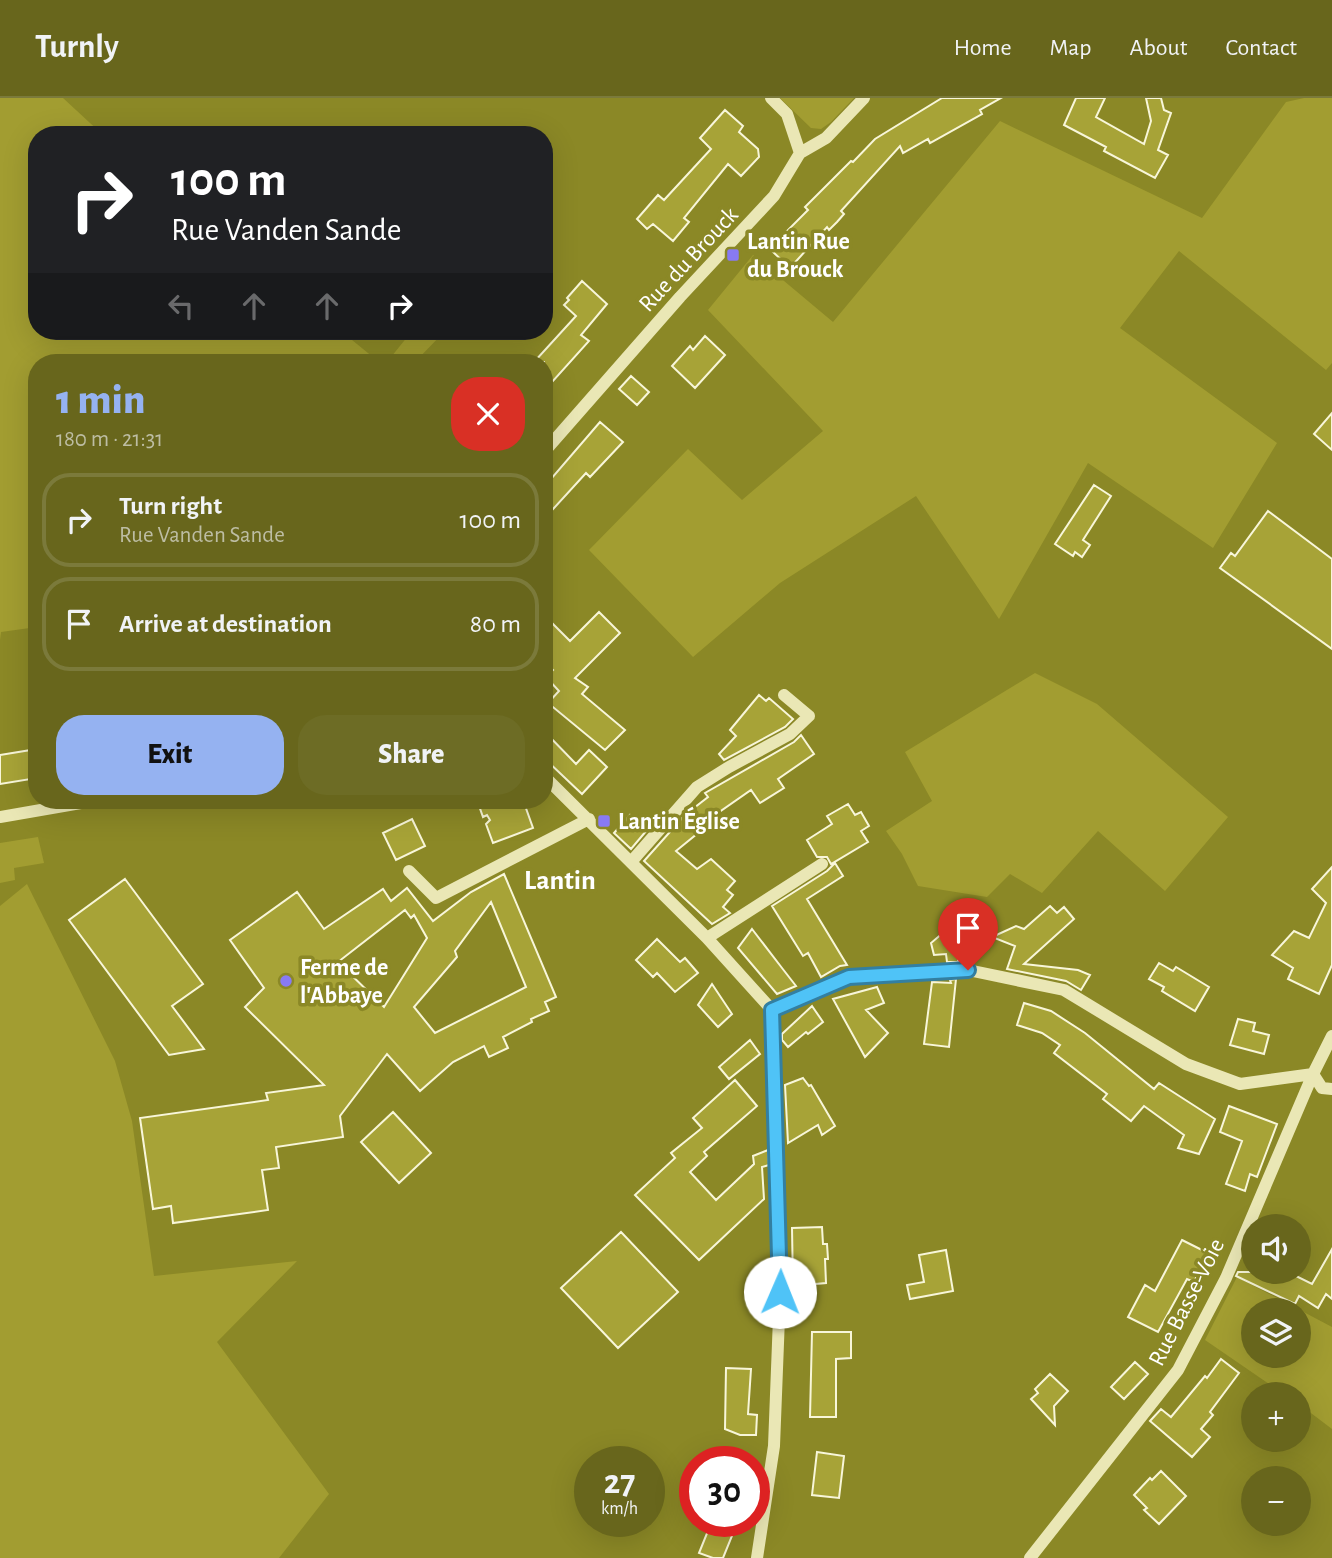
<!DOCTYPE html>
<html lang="en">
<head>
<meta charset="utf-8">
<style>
	:root { --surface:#68661c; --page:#6d6c25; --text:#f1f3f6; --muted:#bdbda3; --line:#7b7a3b; --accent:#95b2f1 }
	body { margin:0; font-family:"Alegreya Sans",sans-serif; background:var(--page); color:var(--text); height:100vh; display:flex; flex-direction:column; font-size:26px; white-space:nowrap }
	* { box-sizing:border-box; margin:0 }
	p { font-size:23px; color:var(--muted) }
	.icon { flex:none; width:38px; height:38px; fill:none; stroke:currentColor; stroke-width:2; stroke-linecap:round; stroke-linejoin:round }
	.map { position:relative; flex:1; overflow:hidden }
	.sheet { position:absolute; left:28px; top:256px; width:525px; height:455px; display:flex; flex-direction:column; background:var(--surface); border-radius:28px; box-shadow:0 7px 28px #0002 }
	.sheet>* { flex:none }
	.hud { position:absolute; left:28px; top:28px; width:525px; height:214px; border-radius:28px; box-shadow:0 7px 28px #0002; background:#202124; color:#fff; overflow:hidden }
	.tools { position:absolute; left:1241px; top:1116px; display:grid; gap:14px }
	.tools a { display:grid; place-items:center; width:70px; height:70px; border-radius:50%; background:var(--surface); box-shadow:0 7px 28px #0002; font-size:35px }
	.speed { position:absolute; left:574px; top:1348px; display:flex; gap:14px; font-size:35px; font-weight:700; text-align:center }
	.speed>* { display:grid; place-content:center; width:91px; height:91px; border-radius:50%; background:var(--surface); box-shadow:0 7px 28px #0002; line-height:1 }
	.speed small { font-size:18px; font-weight:400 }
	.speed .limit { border:10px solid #d22; background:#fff; color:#111 }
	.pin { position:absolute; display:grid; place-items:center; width:60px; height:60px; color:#fff; margin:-72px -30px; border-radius:50% 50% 50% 0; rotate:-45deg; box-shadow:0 0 7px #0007 }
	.pin .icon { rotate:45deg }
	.me { position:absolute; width:77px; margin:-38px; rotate:1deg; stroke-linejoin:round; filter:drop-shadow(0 0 5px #0008) }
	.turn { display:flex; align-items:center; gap:24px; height:147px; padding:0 28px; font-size:32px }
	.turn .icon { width:91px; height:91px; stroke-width:2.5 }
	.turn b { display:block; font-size:49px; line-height:60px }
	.lanes { display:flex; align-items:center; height:66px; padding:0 28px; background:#0003; justify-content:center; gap:35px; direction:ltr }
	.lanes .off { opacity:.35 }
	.round { display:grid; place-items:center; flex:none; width:74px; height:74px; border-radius:28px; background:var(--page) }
	.headline { display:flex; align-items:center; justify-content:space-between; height:119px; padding:0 28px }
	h1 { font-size:42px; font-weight:800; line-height:52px; color:var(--accent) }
	.action { display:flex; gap:14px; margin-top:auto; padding:14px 28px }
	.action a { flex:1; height:80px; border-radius:28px; background:var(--accent); color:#111; font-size:28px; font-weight:800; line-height:80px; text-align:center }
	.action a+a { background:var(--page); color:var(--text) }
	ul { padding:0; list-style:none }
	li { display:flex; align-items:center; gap:21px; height:94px; margin:0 14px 10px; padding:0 14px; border:4px solid var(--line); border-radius:28px }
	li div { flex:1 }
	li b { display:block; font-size:26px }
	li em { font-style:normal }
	header { display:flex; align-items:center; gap:42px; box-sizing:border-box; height:98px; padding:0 35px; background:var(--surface); border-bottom:2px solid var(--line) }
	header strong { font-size:33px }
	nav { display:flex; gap:38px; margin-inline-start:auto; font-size:24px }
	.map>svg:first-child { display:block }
</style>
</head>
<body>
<header>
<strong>Turnly</strong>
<nav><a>Home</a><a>Map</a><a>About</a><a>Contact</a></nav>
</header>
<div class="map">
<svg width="1332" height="1460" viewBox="0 0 1332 1460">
	<rect width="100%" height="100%" fill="#8b8826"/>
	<path fill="#a29d31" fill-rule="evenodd" d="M0,0H63L103,37H37V233H341L379,264H37V529L1,534L0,542Z
		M780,0H854L831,24L821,31L811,30Z
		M1304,0H1332V265L1326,272L1179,153L1120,230L1277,345L1213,450L1088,365L999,521L916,398L780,485L693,559L589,452L688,351L742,402L823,333L708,212L753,157L833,224L1000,23L1202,120L1286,4Z
		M445,233L415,264H387L408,238Z
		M1035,575L1097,606L1228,719L1165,793L1098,733L1042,795L1010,776L987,799L918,788L902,756L886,733L932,703L905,654Z
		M38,739L44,765L14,770L15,782L0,785V745Z
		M27,786L115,963L132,1023L154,1178L297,1163L217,1244L329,1396L279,1460H0V808Z
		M1237,1179L1332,1229V1331L1299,1306L1298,1297H1285L1205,1242ZM1253,1213H1298V1258H1253Z"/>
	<path fill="#a7a337" stroke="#f8f6d9" stroke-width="2" fill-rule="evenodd" d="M942,0H1001L980,12L982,16L930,45L928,41L903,55L900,48L841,113L844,116L837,124L829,132L827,129L790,170L772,153L785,140L782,138L808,112L805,109L851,63L853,64L875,41Z
		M1076,0H1105L1096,19L1144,46L1151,23L1146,0H1161L1164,12L1171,15L1158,52L1168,57L1155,80L1104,53L1106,49L1064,27Z
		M725,12L743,28L739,34L758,51L759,59L741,78L728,66L684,120L689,124L673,143L653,126L647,131L637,121L658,97L664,102L711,51L700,40Z
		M582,183L607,206L581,237L589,243L544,293V264H534L576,218L564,207L569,202L567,200Z
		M705,238L725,257L695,290L672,268L690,248L693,252Z
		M631,278L649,294L637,307L619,291Z
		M1332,315V352L1314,336Z
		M600,324L623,344L590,379L586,375L544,421V389Z
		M1094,387L1111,398L1083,442L1090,447L1082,459L1075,454L1073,458L1055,446Z
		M1268,413L1332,461V551L1220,470L1231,455L1235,458Z
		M599,514L620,535L575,580L588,589L582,596L625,632L605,652L548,605L559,593L546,579L553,572L544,563V517L570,543Z
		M759,597L766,603L769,600L793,621L785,629L724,662L719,656L736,638L730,632Z
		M544,633L576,666L589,652L607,669L582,696L544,660Z
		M801,637L814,656L778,681L784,690L760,705L751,692L695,731L698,735L676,753L697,771L711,761L735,783L727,792L733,797L723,809L730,815L712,826L644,763L685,717L708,699L705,695L794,644Z
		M37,651V680L0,686V657Z
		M477,702H523L533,730L493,745L486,726L490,722L487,717L483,719Z
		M848,706L855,717L861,714L869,728L861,733L868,744L831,766L827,759H817L807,742L832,726L827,718Z
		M630,717L647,732L631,751L614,735Z
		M412,721L425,748L396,762L383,735Z
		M835,765L843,778L807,801L847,867L840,868L821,879L808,855L803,858L772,808L827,773Z
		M1332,769V867L1319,896L1288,881L1293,870L1272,857L1294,833L1309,840L1326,805L1312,791Z
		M504,776L556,899L545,904L549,913L531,921L532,924L503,939L508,950L489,959L484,948L453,964L420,993L387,956L340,1018L343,1039L276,1049L279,1070L262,1072L268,1112L173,1125L171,1108L153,1111L140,1020L268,1002L266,995L324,987L245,909L264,890L230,842L297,794L324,831L383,791L391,803L407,790L433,823L471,794ZM491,804L526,889L435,935L414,909L457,859L455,853ZM405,812L411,820L414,817L427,840L384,909L338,864Z
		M125,781L203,886L172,908L204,951L169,957L69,822Z
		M1050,808L1057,815L1064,809L1074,821L1024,866L1078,872L1090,877L1081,892L1066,883L1007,871L1015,848L992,839L1016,828L1024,831Z
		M964,817L969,823L974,818L979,823L984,819L993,829L971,858L960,846L958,864H947L946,856L934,857L931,845Z
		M752,831L782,870L796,888L777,896L738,850Z
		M657,841L680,864L685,860L698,875L675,894L657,875L653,879L636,862Z
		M1159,865L1173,873L1176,869L1209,889L1195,913L1162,893L1164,889L1149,881Z
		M956,881L949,949L924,946L932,884L951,885L950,882Z
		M712,886L732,916L718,929L698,907Z
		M877,889L884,905L866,912L888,935L865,959L833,901Z
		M1024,905L1051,913L1085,935L1154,991L1159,985L1215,1021L1199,1056L1178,1050L1184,1037L1144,1008L1131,1023L1103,1001L1107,996L1054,955L1060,947L1042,935L1017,927Z
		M812,908L823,924L808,936L806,934L788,949L782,942V936Z
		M1238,921L1255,925L1253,933L1269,937L1264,956L1230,947Z
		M750,942L760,956L729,981L719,969Z
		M803,980L809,988L811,987L835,1028L822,1037L818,1027L788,1045L785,987Z
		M735,982L757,1008L704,1054L707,1058L690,1074L716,1102L754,1066L753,1058L768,1052L769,1067L762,1069L764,1101L699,1162L635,1097L675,1060L671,1055L702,1030L693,1020Z
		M1229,1008L1277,1026L1257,1079L1250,1076L1245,1093L1226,1086L1242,1043L1220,1034Z
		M393,1014L431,1055L399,1085L361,1044Z
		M822,1129L823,1146H827L828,1161H825L826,1185L793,1188L792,1130Z
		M621,1134L678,1194L618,1250L561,1190Z
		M1182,1142L1208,1155L1194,1184L1187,1181L1158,1234L1128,1219L1145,1187L1155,1193Z
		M1332,1151V1201L1326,1196L1318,1210L1299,1198L1295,1206L1236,1178L1238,1174H1288L1312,1186Z
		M946,1152L953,1193L910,1201L907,1187L924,1184L919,1157Z
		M812,1234H851V1260L836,1261V1319H810Z
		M1221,1261L1239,1275L1210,1314L1213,1317L1201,1331L1210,1339L1192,1359L1150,1323L1161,1311L1171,1319L1205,1278L1207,1280Z
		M1135,1264L1148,1276L1124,1301L1111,1289Z
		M726,1270L751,1271L748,1316L757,1317L756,1337H740L725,1331Z
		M1050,1276L1068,1293L1054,1308L1055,1327L1031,1301L1038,1295L1035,1291Z
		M817,1354L844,1358L839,1400L812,1397Z
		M1161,1373L1186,1398L1159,1426L1144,1412L1147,1410L1134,1397L1150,1380L1152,1382Z
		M712,1423H738L723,1460H713L699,1455Z"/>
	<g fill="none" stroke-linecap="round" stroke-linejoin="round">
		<path stroke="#eae7b5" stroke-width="12" d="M771,0L787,16L800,55
			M544,354L680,199L774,98L800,55L826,40L864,0
			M544,678L707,840L772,912
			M0,719L98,702
			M631,764L697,689L729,669L790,636L809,618L784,597
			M409,773L436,800L589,721
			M707,840L822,766
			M772,912L849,879L968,872L1064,892L1186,966L1240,986L1313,976
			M1313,976L1322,990L1332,991
			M757,1460L774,1348L781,1168L772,912
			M1030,1460L1178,1272L1226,1180L1313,976L1332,938"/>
	</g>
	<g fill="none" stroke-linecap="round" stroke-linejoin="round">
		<defs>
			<path id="route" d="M780,1194L772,912L849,879L968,872"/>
		</defs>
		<use href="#route" stroke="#337fa1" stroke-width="18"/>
		<use href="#route" stroke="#4fc3f7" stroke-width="12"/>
	</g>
	<g fill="#887af3" stroke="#8b8826" stroke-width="2.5">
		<rect x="726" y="150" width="14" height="14" rx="3.5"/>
		<rect x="597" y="716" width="14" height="14" rx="3.5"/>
		<circle cx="286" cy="883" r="7"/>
	</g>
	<g text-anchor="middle" stroke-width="7" stroke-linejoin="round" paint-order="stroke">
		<g font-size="24" font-weight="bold" fill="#fff" stroke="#8b8826" text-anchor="start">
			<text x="747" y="151">Lantin Rue<tspan x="747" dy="28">du Brouck</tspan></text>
			<text x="618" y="731">Lantin Église</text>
			<text x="300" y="877">Ferme de<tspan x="300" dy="28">l'Abbaye</tspan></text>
		</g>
		<g font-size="24" fill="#fff" stroke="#8b8826">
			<text transform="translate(688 161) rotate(-47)" y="8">Rue du Brouck</text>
			<text transform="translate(1186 1204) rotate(-63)" y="8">Rue Basse-Voie</text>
		</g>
		<g font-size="28" font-weight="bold" fill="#fff" stroke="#8b8826">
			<text x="560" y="791">Lantin</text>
		</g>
	</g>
</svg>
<div class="tools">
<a><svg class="icon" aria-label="sound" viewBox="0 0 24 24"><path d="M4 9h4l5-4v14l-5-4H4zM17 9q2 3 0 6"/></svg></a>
<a><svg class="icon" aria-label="layers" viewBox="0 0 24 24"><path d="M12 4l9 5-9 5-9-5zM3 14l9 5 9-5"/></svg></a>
<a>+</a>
<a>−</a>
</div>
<div class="speed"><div>27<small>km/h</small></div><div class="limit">30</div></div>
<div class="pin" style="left:968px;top:872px;background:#d93025"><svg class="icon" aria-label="arrive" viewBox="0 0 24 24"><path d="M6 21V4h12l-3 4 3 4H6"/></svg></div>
<svg class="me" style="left:780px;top:1194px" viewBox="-20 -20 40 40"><circle r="19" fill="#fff"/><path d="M0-13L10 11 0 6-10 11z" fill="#4fc3f7"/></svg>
<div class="hud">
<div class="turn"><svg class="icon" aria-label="right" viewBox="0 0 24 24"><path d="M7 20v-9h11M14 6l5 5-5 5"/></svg><div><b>100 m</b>Rue Vanden Sande</div></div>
<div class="lanes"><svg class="icon off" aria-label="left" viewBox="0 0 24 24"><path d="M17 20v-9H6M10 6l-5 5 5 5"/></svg><svg class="icon off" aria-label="ahead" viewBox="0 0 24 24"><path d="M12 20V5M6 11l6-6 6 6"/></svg><svg class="icon off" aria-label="ahead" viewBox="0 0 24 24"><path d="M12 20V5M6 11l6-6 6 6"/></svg><svg class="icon" aria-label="right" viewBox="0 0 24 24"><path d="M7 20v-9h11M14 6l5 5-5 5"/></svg></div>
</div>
<section class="sheet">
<div class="headline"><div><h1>1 min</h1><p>180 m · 21:31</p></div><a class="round" style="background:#d93025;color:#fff"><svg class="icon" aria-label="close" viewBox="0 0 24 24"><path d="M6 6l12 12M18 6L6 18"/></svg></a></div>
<ul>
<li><svg class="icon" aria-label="right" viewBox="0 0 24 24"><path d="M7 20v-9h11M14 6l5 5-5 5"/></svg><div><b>Turn right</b><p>Rue Vanden Sande</p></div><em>100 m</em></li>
<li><svg class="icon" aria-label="arrive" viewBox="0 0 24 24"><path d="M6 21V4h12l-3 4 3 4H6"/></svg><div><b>Arrive at destination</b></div><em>80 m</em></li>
</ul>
<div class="action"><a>Exit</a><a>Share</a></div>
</section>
</div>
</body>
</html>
